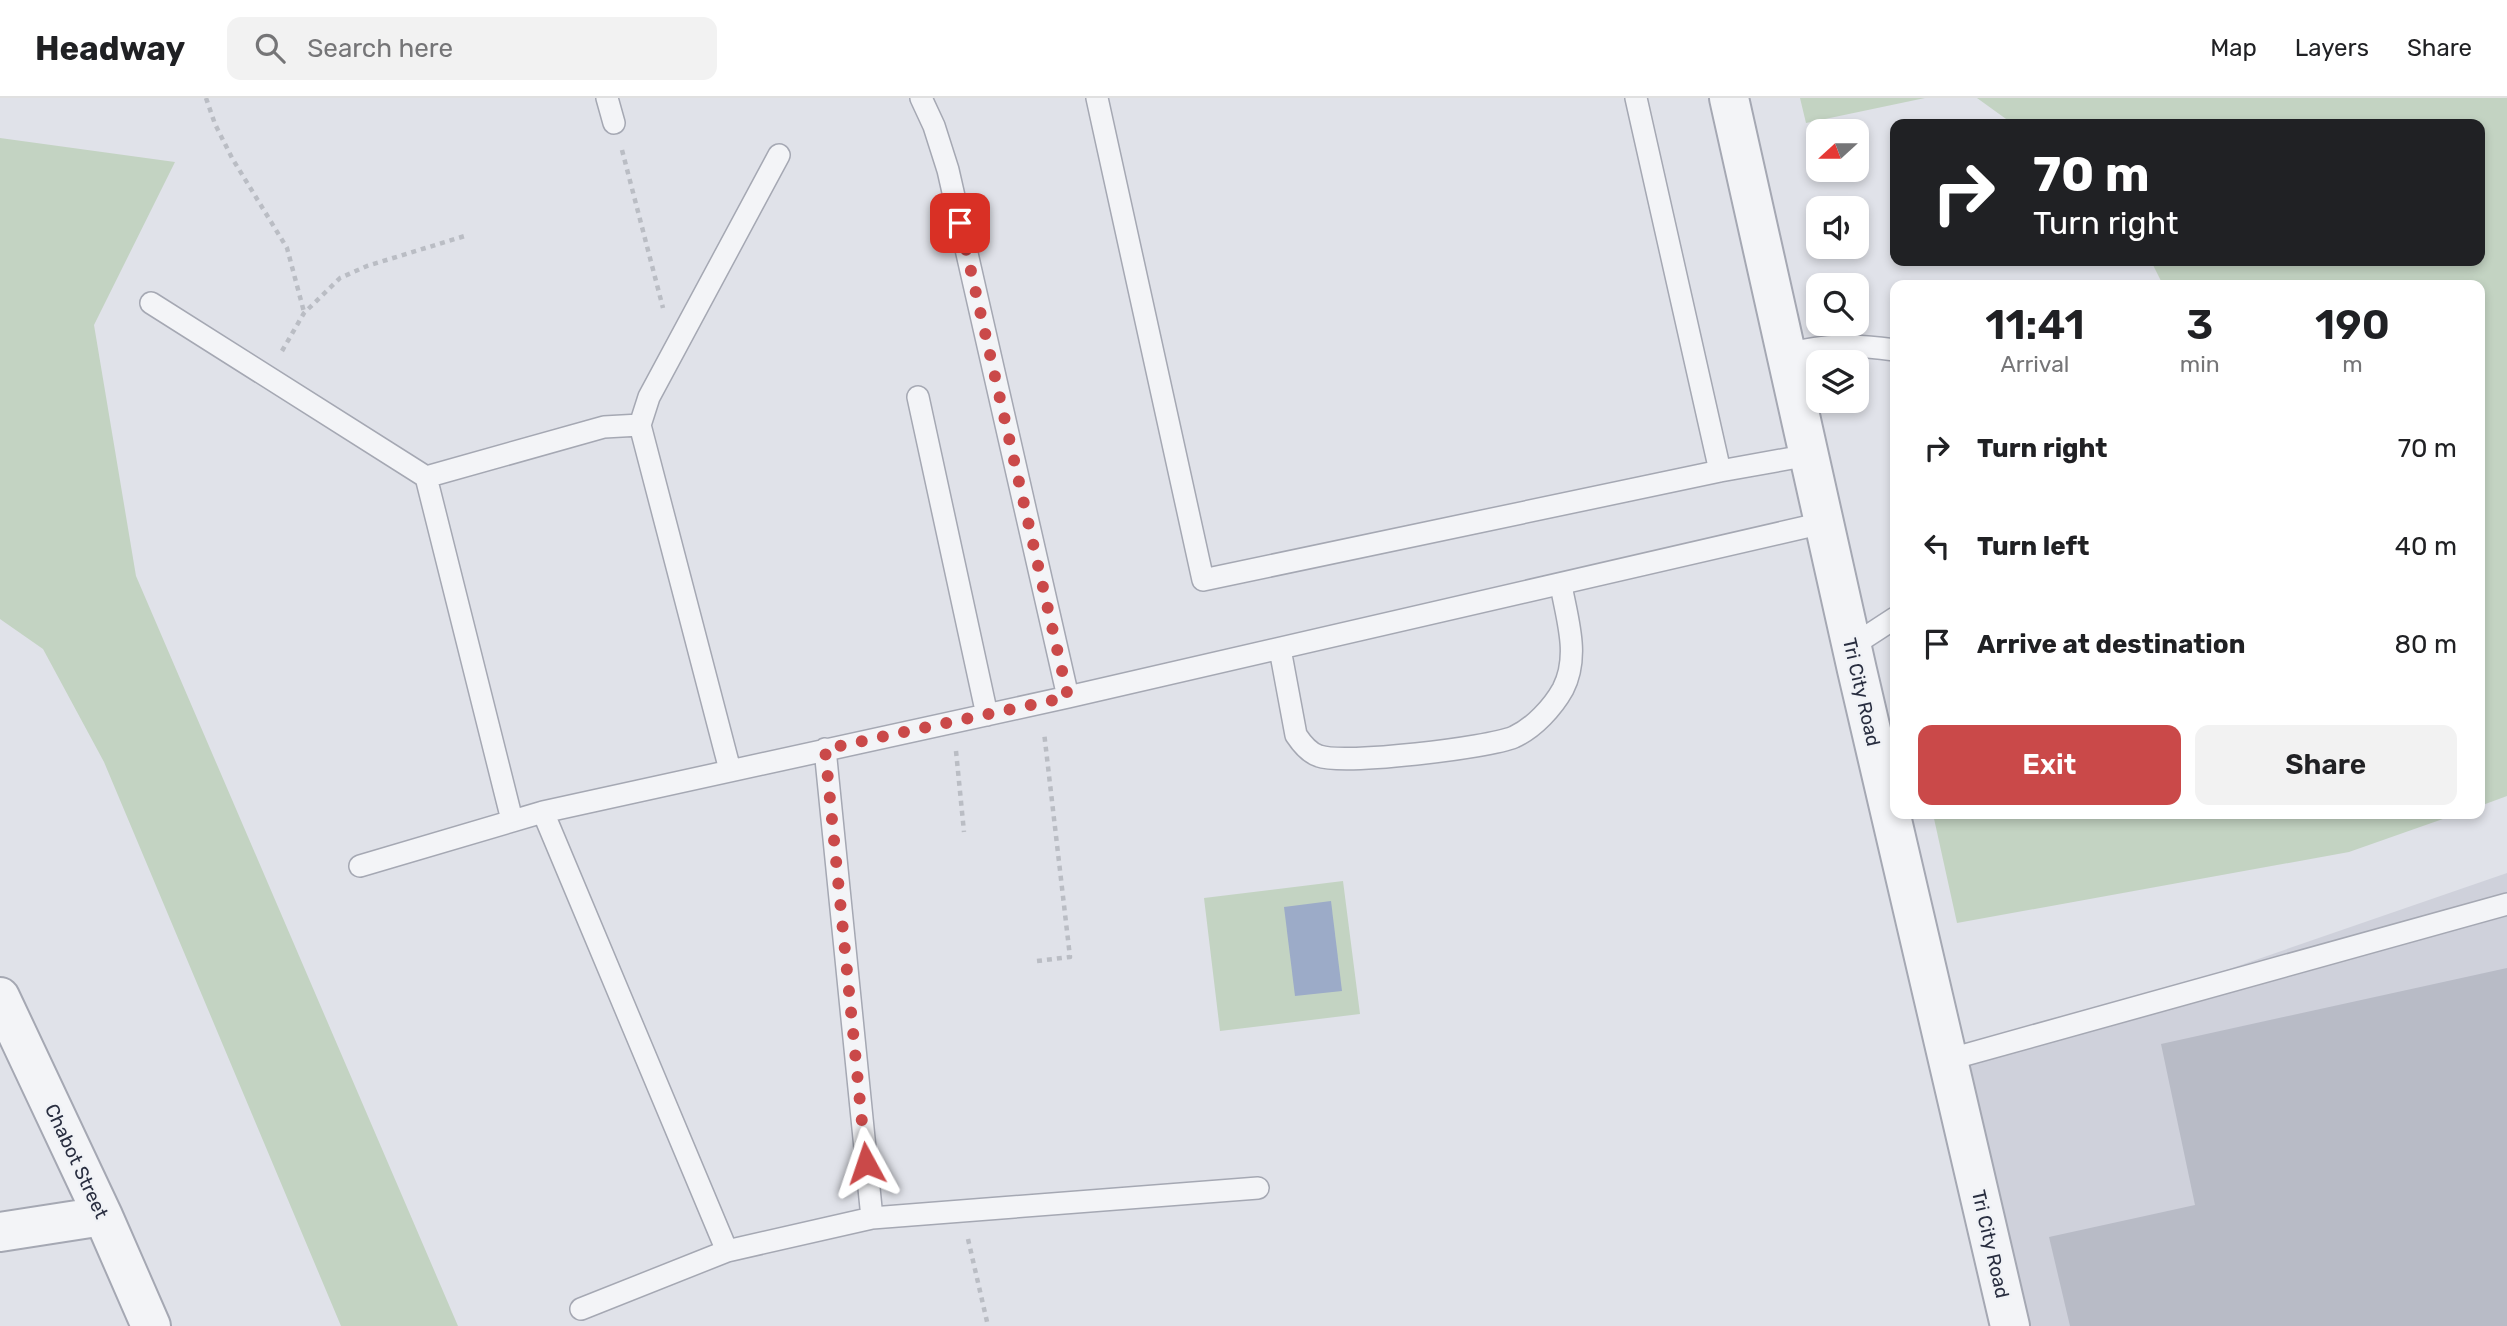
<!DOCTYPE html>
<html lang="en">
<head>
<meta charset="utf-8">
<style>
	:root { --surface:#fff; --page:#f2f2f2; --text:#202124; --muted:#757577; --line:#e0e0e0; --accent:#ca4949 }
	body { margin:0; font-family:Rubik,sans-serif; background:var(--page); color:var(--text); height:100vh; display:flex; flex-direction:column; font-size:26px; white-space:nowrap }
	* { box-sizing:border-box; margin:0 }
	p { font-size:23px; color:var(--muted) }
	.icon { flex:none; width:38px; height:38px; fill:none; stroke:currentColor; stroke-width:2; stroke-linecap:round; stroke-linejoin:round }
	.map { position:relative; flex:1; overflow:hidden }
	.side { position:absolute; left:1890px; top:182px; width:595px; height:539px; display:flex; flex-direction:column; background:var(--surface); border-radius:14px; box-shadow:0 4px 10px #0003 }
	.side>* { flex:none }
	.hud { position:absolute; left:1890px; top:21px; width:595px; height:147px; border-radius:14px; box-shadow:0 4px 10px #0003; background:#202124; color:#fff; overflow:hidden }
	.needle { width:46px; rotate:249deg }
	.tools { position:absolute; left:1806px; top:21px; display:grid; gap:14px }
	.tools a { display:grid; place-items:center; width:63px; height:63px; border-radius:14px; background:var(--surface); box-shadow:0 4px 10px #0003; font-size:35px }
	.pin { position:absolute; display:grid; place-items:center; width:60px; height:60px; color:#fff; margin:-30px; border-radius:14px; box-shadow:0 4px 10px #0006 }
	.me { position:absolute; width:77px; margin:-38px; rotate:355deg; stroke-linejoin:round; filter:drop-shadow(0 0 5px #0008) }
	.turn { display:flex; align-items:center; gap:24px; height:147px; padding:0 28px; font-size:32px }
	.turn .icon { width:91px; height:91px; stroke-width:2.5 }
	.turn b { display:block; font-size:49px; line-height:60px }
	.eta { display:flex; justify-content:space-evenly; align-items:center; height:119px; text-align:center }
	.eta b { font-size:42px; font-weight:600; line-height:49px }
	.action { display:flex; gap:14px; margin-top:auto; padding:14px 28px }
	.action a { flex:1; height:80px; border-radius:14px; background:var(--accent); color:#fff; font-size:28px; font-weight:600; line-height:80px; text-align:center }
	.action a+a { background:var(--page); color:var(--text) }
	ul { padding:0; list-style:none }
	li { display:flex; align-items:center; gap:21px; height:98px; padding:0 28px }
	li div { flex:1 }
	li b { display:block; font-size:26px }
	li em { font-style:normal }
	header { display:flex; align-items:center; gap:42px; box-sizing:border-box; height:98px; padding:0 35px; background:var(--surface); border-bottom:2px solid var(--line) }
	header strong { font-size:33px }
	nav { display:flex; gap:38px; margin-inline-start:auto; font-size:24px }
	.search { width:490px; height:63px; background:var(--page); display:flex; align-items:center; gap:18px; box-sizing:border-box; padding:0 24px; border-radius:14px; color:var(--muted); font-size:26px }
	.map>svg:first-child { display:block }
</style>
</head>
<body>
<header>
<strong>Headway</strong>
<div class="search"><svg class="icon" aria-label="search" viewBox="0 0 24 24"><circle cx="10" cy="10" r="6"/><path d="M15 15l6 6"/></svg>Search here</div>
<nav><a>Map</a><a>Layers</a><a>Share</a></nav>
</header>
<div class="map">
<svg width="2507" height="1228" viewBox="0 0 2507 1228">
	<rect width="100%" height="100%" fill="#e0e2e9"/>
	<path fill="#cfd1db" d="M2507,775V1228H2015L1960,964Z"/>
	<path fill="#c3d3c2" d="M1800,0H1925L1806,25Z
		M1977,0H2507V698L2480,708V187H2163L2151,163H2480V26H2013Z
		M0,40L175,64L94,227L136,478L458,1228H341L104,664L43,551L0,521Z
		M1933,716H2457L2349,754L1957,825Z
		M1343,783L1360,916L1220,933L1204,800Z"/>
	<path fill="#9cabc8" d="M1331,803L1342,893L1295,898L1284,809Z"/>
	<path fill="#b8bbc6" d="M2507,870V1228H2070L2049,1139L2195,1107L2161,946Z"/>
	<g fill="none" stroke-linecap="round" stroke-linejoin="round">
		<defs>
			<path id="lane" d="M607,0L614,25
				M921,0L934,28L948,72L1068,599
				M1097,0L1203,482L1720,373L1809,357
				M1636,0L1720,373
				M151,205L426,379L604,329L640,327L649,299L779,57
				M1786,256C1828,246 1852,246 1895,252
				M918,299L987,617
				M640,327L730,672
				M426,379L512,722
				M1852,548L1895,520
				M1280,551L1296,637C1302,646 1309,655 1319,658C1344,667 1488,650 1514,639C1534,630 1553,609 1563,591C1580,558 1567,521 1561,487
				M825,651L872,1120
				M543,714L727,1153
				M360,768L543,714L1068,599L1823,425
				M1947,962L2507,806
				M581,1211L727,1153L872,1120L1258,1090"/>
			<path id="street" d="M1729,0L1857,572L2010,1228
				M0,899L103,1118L151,1228
				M0,1134L103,1118"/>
		</defs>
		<use href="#lane" stroke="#a5a8b3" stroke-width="24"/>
		<use href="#street" stroke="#a5a8b3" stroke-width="42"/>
		<path stroke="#babdc4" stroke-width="4.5" stroke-dasharray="5 5" stroke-linecap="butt" d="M206,0L215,26L232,60L287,150L304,214
			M622,52L663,210
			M282,253L304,215L340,180L367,168L468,137
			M956,653L964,734
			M1037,863L1070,859L1044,634
			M968,1141L988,1228"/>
		<use href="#lane" stroke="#f3f4f7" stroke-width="21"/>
		<use href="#street" stroke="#f3f4f7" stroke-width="38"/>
	</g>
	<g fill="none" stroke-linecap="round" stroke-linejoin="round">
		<path stroke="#ca4949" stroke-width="12" stroke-dasharray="0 21.6" d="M866,1065L825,651L1068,599L960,125"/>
	</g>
	<g text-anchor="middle" stroke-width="5" stroke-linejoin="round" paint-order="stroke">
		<g font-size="19" fill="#292e40" stroke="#f0f2f6">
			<text transform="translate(1862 594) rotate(77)" y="7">Tri City Road</text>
			<text transform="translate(77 1063) rotate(65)" y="7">Chabot Street</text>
			<text transform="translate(1991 1146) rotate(77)" y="7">Tri City Road</text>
		</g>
	</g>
</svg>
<div class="tools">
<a><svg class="needle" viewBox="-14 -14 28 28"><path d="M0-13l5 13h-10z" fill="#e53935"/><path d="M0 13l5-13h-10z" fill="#757577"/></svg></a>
<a><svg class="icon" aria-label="sound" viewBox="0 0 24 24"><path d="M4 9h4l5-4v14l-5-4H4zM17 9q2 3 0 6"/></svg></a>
<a><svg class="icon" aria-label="search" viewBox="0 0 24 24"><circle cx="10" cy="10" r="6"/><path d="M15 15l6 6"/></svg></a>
<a><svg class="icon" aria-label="layers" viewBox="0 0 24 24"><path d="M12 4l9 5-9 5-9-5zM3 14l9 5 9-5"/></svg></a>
</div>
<div class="pin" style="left:960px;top:125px;background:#d93025"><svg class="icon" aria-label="arrive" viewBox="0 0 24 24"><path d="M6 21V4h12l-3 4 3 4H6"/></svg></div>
<svg class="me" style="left:866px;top:1065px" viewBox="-20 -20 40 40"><path d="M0-17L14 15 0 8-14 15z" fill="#ca4949" stroke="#fff" stroke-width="4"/></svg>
<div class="hud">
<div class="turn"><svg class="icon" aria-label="right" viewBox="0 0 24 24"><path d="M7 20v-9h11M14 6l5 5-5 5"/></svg><div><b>70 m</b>Turn right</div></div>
</div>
<section class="side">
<div class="eta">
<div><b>11:41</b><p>Arrival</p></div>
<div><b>3</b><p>min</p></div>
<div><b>190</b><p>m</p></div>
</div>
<ul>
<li><svg class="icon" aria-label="right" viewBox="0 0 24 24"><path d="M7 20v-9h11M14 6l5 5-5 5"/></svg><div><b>Turn right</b></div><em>70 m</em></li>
<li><svg class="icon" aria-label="left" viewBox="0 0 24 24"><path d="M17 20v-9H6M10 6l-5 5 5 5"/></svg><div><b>Turn left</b></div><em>40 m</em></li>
<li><svg class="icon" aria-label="arrive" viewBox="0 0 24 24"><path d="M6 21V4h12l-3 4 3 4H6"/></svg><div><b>Arrive at destination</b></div><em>80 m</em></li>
</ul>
<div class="action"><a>Exit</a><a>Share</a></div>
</section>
</div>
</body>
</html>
